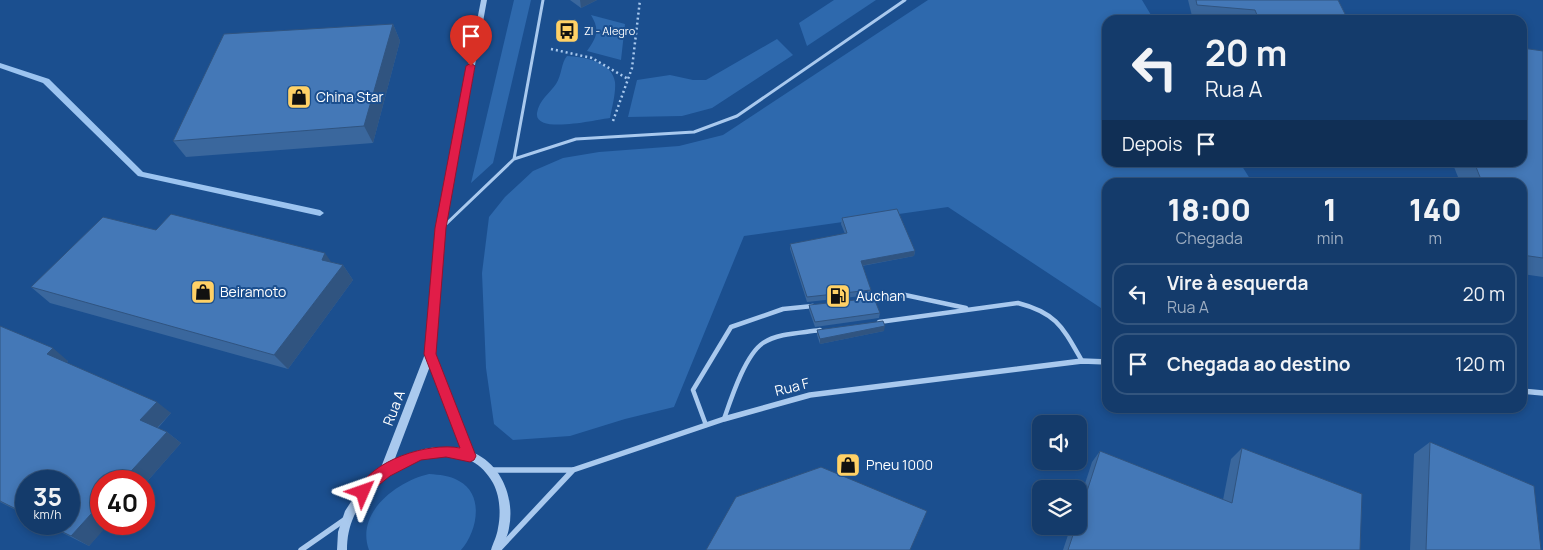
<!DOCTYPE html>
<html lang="pt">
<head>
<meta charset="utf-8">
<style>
	:root { --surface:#143b6b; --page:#1d4271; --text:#f1f3f6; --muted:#9dadc1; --line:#33557e }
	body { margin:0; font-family:Manrope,sans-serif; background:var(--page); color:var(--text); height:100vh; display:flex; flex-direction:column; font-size:19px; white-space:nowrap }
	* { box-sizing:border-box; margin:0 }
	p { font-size:16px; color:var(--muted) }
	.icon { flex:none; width:28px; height:28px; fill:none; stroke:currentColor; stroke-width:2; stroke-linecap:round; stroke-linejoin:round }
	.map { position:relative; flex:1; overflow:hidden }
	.details { position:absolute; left:1102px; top:178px; width:425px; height:235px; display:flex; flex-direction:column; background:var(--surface); border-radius:15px; box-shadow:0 2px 8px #0003,0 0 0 1px var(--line) }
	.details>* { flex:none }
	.banner { position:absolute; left:1102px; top:15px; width:425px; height:152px; border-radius:15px; box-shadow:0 2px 8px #0003,0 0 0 1px var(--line); background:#143b6b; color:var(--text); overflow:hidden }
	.tools { position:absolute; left:1032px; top:415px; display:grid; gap:10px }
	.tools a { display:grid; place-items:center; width:55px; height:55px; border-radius:10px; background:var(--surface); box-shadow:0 2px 8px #0003,0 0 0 1px var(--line); font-size:25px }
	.speed { position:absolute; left:15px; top:470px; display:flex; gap:10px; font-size:25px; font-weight:700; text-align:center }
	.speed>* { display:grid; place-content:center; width:65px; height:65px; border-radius:50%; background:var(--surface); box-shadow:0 2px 8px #0003,0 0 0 1px var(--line); line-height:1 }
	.speed small { font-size:12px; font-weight:400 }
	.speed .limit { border:8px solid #d22; background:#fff; color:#111 }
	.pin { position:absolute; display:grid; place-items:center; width:42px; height:42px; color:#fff; margin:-51px -21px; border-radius:50% 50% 50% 0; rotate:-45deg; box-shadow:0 0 5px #0007 }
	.pin .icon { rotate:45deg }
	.me { position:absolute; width:55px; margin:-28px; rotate:47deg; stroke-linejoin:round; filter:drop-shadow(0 0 4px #0008) }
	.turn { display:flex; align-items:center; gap:18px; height:105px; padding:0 20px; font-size:22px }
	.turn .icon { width:65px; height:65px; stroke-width:2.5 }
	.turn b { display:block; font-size:35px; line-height:42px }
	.then { display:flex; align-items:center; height:48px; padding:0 20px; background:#0003; gap:10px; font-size:19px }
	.eta { display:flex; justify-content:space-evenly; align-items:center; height:85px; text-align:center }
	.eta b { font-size:30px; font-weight:800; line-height:35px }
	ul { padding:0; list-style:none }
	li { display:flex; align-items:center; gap:15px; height:62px; margin:0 10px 8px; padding:0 10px; border:2px solid var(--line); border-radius:15px }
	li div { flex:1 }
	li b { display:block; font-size:19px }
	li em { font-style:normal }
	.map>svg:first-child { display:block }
</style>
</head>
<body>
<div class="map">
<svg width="1543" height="550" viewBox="0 0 1543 550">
	<rect width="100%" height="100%" fill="#1b4f8f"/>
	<path fill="#2e69ad" d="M514,0H531L493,163L471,183Z
		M834,0H876L807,46L799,23Z
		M928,0H1142L1154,20H1108V162L1240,163L1252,182H1108L1107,312L948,207L744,236L674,407L625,419L570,436L513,440L494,424L486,368L482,273L489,217L505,197L533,171L563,158L599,152L679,146L723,135Z
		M591,15L625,24L621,60L587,51C597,37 600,30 591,15Z
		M777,39L793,55L712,108L682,116L628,117L637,80L670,75L693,80H706Z
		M567,56C584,57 612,61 615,82C616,93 612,107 610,118C599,119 534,135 537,113C539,100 550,93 556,84C562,75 561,63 567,56Z
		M429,474C440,475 449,475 459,481C485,495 477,532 461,550H369C355,512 398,481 429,474Z"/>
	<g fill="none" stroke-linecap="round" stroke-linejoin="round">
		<path fill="#9cc4f0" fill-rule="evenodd" d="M0,63L49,79L143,172L320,210L324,213L320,216L138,176L43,83L0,68Z"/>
		<path stroke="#a9c9ee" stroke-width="2.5" stroke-dasharray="2 3" stroke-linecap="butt" d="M551,49L592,58L628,79
			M613,121L632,68L640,0"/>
		<path stroke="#a9c9ee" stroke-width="3" d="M514,159L543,0
			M444,226L514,159L576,139L694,132L737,116L905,0"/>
		<path stroke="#a9c9ee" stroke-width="4.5" d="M872,299L905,295L966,308
			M879,322L1018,303C1057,313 1063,328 1082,361
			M724,419C731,399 745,355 763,343C778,333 802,333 820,330
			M706,425L693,390L731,327L783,309L813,306"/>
		<path stroke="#a9c9ee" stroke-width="5.5" d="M1522,391L1543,393
			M491,470H573L724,419L810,395L1082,361L1108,362
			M301,550L347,518
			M498,550L573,470"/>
		<path fill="#a9c9ee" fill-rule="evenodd" d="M481,0H487L445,228L435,354L474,453C502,465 515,499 509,528C508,535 504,543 501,550H491C493,543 497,536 498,528C501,514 500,496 493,483C460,424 375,470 354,516C349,527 347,538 347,550H337L338,532L345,511L360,488L380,470L425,354L437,228ZM430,366L462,448C435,445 418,448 394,461Z"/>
	</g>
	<path fill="#3a679d" d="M570,0H597L581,8Z
		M1188,0H1338L1348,20H1247L1192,16Z
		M393,24L400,41L373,143L186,157L173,141Z
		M1543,51V277L1522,274V182H1460L1452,162H1522Z
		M842,218L915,251L914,256L862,266L871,290V295L807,302L790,249V244L845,234L841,224Z
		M156,230L331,262L343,265L353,280L288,369L50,303L31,287Z
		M809,305L880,313L879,318L815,327L809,310Z
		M0,326L68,361L66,363L171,413L158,428L167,432L181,443L144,485V481L89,546L45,524H69L26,481V515L0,502Z
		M817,330L884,331L820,344L817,335Z
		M1430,442L1541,550H1410L1414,454Z
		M1242,448L1360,550H1063L1071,526H1079V502L1092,462L1100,451L1223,500L1231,459Z"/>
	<path fill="#305480" d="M580,0H597L581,8Z
		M393,24L400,41L373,143L364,126Z
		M915,251L914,256L860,266L861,261Z
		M325,253L336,269L322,260Z
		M343,265L353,280L288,369L274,355Z
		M885,326L884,331L820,344V339Z
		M53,348L68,361L63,366L47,354Z
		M157,402L171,413L154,431L140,420Z
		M167,432L181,443L144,485V481H122Z
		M101,503V524H109L89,546L71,536Z"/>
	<path fill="#4478b7" stroke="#305480" d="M1196,0H1338L1348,20H1259L1255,10L1197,5Z
		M393,24L364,126L173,141L224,34Z
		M1522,48L1543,51V258L1522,255V182H1482L1474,162H1522Z
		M897,209L915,251L861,261L871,290L807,297L790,244L847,233L842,218Z
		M171,214L325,253L322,260L343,265L274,355L31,287L103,217L156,230Z
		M874,298L880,313L815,322L809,305Z
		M883,321L885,326L820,339L817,330Z
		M0,326L53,348L47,354L157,402L140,420L167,432L122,481H101V503L71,536L46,524H69V481H26V514L0,501Z
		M1430,442L1534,486L1541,550H1426Z
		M1242,448L1362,494L1360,550H1068L1076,526H1079V516L1100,451L1232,503Z
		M821,467L927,511L910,550H706L736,497Z"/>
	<path fill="#e11d48" stroke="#92132f" d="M471,63L475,66L446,228L436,354L476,456L474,460L470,462L446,457L421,460L390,476L363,498L359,496L357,492C370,460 429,442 460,448L424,354L435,228L466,66Z"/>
	<defs>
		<symbol id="bus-square" viewBox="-11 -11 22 22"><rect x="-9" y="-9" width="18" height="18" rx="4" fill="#ffd166" stroke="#1b4f8f"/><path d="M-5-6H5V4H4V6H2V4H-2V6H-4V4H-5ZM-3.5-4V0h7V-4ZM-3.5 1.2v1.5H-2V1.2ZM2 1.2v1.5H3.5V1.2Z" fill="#111"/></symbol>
		<symbol id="shop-square" viewBox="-11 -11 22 22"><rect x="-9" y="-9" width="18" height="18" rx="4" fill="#ffd166" stroke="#1b4f8f"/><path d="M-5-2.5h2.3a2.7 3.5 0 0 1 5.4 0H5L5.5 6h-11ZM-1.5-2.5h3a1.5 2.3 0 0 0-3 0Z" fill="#111"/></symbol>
		<symbol id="fuel-square" viewBox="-11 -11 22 22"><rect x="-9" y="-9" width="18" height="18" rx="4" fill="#ffd166" stroke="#1b4f8f"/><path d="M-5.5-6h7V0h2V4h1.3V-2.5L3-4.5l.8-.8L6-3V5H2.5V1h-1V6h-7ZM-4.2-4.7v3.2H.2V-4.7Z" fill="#111"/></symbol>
	</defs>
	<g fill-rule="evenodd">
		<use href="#bus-square" x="553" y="17" width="28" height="28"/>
		<use href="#shop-square" x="285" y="83" width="28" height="28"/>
		<use href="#shop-square" x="189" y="278" width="28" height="28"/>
		<use href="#fuel-square" x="824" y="282" width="28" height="28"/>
		<use href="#shop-square" x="834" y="451" width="28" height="28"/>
	</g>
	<g text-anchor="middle" stroke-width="4" stroke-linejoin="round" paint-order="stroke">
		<g font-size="11" fill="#fff" stroke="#1b4f8f" text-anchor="start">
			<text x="584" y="35">ZI - Alegro</text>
		</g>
		<g font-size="14" fill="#fff" stroke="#1b4f8f" text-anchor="start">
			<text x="316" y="102">China Star</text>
			<text x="220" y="297">Beiramoto</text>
			<text x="856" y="301">Auchan</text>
			<text x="866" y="470">Pneu 1000</text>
		</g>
		<g font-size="14" fill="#fff" stroke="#1b4f8f">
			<text transform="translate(792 387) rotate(-14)" y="5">Rua F</text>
			<text transform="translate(394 408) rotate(-69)" y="5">Rua A</text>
		</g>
	</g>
</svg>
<div class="tools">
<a><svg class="icon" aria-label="sound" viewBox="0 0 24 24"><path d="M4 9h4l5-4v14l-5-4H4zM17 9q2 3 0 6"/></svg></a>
<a><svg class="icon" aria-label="layers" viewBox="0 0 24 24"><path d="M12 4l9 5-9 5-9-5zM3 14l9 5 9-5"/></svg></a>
</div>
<div class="speed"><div>35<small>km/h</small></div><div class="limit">40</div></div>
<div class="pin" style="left:471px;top:66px;background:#d93025"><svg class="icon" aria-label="arrive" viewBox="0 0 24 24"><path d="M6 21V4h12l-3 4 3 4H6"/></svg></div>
<svg class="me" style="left:363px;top:492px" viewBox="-20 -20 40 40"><path d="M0-17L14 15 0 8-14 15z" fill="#e11d48" stroke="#fff" stroke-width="4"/></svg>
<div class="banner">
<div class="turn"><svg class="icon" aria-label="left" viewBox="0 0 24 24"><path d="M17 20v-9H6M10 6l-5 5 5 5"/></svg><div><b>20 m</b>Rua A</div></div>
<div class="then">Depois<svg class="icon" aria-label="arrive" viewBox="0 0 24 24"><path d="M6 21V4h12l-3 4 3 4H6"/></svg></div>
</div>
<section class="details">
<div class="eta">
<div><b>18:00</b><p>Chegada</p></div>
<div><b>1</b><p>min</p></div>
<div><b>140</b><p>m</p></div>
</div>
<ul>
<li><svg class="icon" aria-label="left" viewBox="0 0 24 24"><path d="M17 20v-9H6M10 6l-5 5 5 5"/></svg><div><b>Vire à esquerda</b><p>Rua A</p></div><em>20 m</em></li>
<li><svg class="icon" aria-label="arrive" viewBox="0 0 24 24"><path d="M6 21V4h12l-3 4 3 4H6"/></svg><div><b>Chegada ao destino</b></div><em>120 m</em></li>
</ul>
</section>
</div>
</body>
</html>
